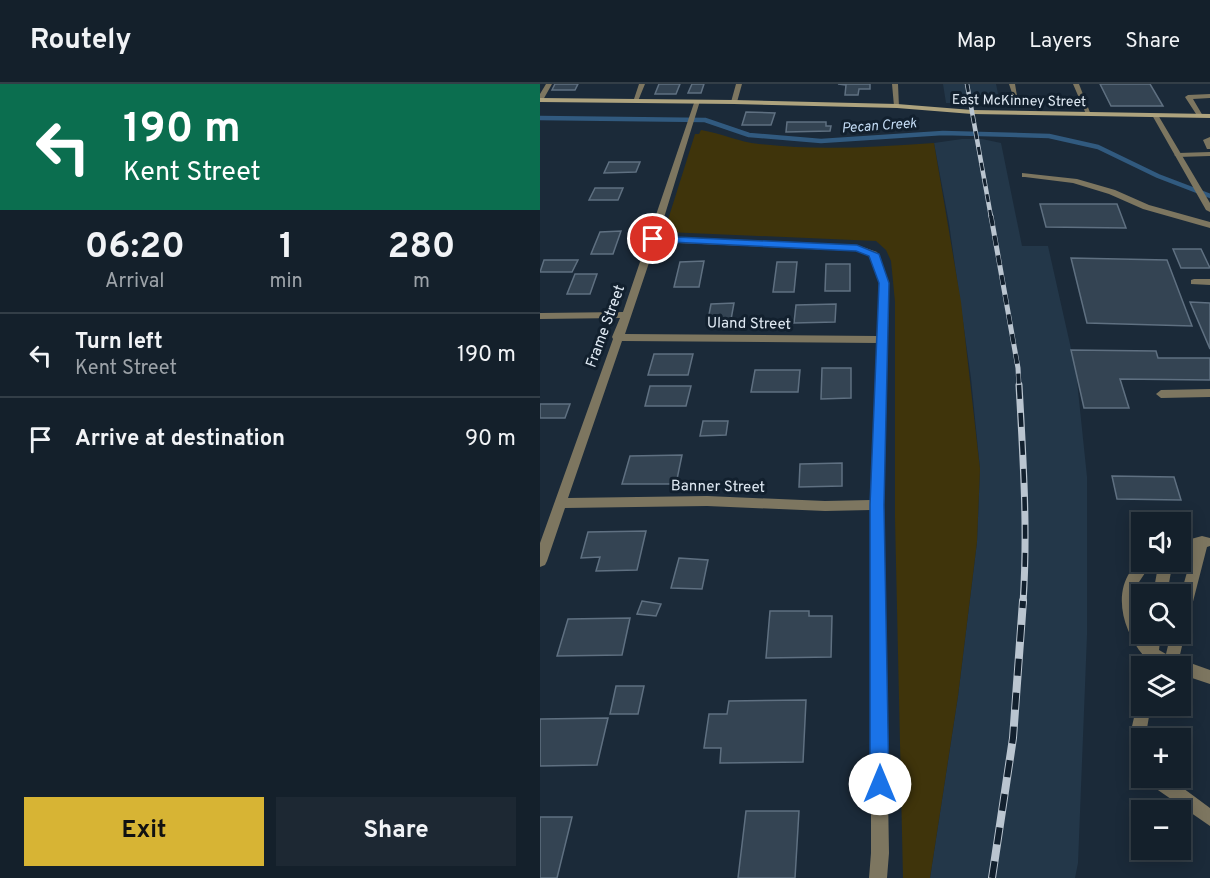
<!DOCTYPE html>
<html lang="en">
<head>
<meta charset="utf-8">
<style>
	:root { --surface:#14202b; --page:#1d2833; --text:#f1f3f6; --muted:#9da3a9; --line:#333e47; --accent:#d7b434 }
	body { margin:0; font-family:Overpass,sans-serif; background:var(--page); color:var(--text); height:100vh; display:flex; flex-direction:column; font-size:22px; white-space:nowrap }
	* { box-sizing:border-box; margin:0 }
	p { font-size:20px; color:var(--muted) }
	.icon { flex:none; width:33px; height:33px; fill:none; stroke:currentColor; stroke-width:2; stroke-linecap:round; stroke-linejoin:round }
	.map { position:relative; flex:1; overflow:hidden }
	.sheet { display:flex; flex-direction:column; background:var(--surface); width:540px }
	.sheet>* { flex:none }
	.hud { background:#0b6e4f; color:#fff; overflow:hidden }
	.fabs { position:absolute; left:591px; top:428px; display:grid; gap:12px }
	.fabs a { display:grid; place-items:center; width:60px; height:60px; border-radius:0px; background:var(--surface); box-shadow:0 3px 15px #0003,0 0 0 2px var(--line); font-size:30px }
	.pin { position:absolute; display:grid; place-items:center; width:51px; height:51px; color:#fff; margin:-26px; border:3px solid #fff; border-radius:50%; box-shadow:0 2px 6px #0007 }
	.me { position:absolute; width:66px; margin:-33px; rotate:0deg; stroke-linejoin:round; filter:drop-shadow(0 0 4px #0008) }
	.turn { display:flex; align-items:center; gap:21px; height:126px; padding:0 24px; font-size:27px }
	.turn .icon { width:78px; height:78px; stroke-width:2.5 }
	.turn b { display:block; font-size:42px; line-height:51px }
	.eta { display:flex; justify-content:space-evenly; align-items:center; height:102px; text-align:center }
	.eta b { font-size:36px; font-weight:700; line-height:42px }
	.action { display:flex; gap:12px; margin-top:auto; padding:12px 24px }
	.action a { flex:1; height:69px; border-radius:0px; background:var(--accent); color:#111; font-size:24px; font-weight:700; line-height:69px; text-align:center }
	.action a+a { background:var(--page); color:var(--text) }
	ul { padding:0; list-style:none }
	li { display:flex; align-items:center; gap:18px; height:84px; padding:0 24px; border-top:2px solid var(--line) }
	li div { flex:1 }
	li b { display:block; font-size:22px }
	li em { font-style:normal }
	header { display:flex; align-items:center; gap:36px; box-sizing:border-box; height:84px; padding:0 30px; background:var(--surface); border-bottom:2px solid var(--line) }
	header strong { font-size:28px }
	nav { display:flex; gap:33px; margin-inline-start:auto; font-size:21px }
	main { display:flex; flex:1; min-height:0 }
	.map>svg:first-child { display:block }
</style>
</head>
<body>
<header>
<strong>Routely</strong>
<nav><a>Map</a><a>Layers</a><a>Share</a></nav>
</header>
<main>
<section class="sheet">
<div class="hud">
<div class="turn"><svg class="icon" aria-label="left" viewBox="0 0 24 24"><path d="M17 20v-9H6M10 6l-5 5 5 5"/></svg><div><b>190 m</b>Kent Street</div></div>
</div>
<div class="eta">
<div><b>06:20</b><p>Arrival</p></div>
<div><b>1</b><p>min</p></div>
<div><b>280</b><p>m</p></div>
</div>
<ul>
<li><svg class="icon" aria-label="left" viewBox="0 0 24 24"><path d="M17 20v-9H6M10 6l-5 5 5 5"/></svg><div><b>Turn left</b><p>Kent Street</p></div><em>190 m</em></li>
<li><svg class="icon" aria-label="arrive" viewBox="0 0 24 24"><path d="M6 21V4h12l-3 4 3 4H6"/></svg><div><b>Arrive at destination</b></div><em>90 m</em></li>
</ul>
<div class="action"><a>Exit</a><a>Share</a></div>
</section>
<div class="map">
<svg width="670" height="794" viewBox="0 0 670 794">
	<rect width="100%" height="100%" fill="#1b2a39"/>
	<path fill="#233749" d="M403,0H456L460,19H406Z
		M422,55H442L461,59L482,162H508L536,287L547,393V551L538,779L535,794H390L418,612L437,458L440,385L431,294L409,139L394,59Z"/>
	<path fill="#3f340b" d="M161,46C181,49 199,58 219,60C278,67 336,63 394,59L421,218L440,385L437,458L418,612L390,794H363L355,434V218L351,177L346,166L336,157L126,148V142L155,50H159Z"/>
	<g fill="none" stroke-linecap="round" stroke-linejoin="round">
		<path stroke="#315a7f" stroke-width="4.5" d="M0,34L165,36L209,51L281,57L403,49L509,52L558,63L618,92L670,112"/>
	</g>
	<path fill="#344453" stroke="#5f7081" stroke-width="1.5" d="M15,0H38L35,6H12Z
		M119,0H140L136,10H115Z
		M152,0H164L161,9H148Z
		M298,0H330V5H319L318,11H305L306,1Z
		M560,0H610L623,22H571Z
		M206,28L235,29L231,41H202Z
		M247,38H286V42H291L290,47L246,48Z
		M69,78H100L96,88L64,89Z
		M55,104H83L78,116H49Z
		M500,120H577L586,144L506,143Z
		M81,147L73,170H51L60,148Z
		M633,165H661L670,184H641Z
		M531,174L627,176L652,242L547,239Z
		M4,176H38L32,188H0Z
		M164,177L159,203H134L140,178Z
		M237,178H257L254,208H233Z
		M286,180H310V207H285Z
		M35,190H57L50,210H27Z
		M650,218L670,219V265Z
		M194,219L190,241H167L171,220Z
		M296,220L295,238L254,239L256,221Z
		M531,266L616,267L618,274H670V296L580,295L589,324H544Z
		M114,270H153L148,291H108Z
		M282,284H311V314L281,315Z
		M215,286H260L258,308H211Z
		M110,302H151L146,322H105Z
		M0,320H30L25,334H0Z
		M163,337H188L186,351L160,352Z
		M142,371L136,400H82L90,372Z
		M302,379V402L259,403L260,380Z
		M572,392L634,393L641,416L577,415Z
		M106,447L97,486L56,487L60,473L41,474L48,448Z
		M139,474L168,476L162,505L131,504Z
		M102,517L121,520L116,532L97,530Z
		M230,527H269V532H292L291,573L226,574Z
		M90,534L82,571L17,572L28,535Z
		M76,602H104L98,630H70Z
		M266,616L263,678L180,679L181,664H164L169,630H187L189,617Z
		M68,634L57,681L0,682V635Z
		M206,727H259L255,794H198Z
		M0,733H32L17,794H0Z"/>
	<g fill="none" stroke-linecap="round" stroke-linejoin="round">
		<path fill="#7d7660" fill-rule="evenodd" d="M6,0H12L3,16L0,18V10Z
			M99,0H105L98,17L93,18Z
			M469,0H475L477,12H473Z
			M533,0H539L551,31L546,30Z
			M670,10V14L653,15L663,32L658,33L645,13L648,11Z
			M670,53V65H667L663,56Z
			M670,68V72L638,73L634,71L638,69Z
			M482,89L537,95L575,106L609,121L670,138V144L603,125L569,110L533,99L485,93H482Z
			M654,195H670V201L651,200V196Z
			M670,305V313L621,314L616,310L621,306Z
			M662,452L670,454V462L667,463L647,541L644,546L645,549L639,575L670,586V600L640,590V582L616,580L602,582L603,571C585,549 573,514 590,488C593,484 595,479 600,477C603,476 612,477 618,477L616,481L605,489L599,498L596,507V520L602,549H604L606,553L607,549H621L619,566L626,570L631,549H640V513L653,467L640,470V458Z
			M619,477H633L627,510H613Z
			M602,614V621H611L606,650L608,654H602V666L596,664L590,651L598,616Z
			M611,693H628L670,724V742L615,704Z"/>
		<path fill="#7d7660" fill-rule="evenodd" d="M196,0H202L197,18L194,20L191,18Z
			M352,0H358L359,23L354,22Z
			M155,16L160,17L118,153L317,161L337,168L349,199L343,421L349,769L347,794H329L331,769V426L285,427L167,422L25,424L7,477L5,481L0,483V459L73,255L72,253L80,234L0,235V229L83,228ZM116,158L316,167L330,172L339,199L337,252L85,250ZM82,257L337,259L331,416L285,417L167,412L28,414Z
			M613,30L618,31L670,119V128L666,126L612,31Z"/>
		<path fill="#aea37e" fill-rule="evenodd" d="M0,14L194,16L357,20L432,26L670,30V34L432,30L357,24L194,20L0,18Z"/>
		<defs>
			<path id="rail-far3" d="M427,0L451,133"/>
			<path id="rail-far2" d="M451,132L478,284L479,303"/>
			<path id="rail-far1" d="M479,301C483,373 488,446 483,519"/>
			<path id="rail" d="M452,794L473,654L483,517"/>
		</defs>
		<use href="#rail-far3" stroke="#bac5d0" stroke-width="4.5"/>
		<use href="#rail-far2" stroke="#bac5d0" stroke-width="5"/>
		<use href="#rail-far1" stroke="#bac5d0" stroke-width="7"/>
		<use href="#rail" stroke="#bac5d0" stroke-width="8"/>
		<use href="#rail-far3" stroke="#12202e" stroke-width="3" stroke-dasharray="8" stroke-linecap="butt"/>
		<use href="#rail-far2" stroke="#12202e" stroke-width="4" stroke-dasharray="10" stroke-linecap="butt"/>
		<use href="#rail-far1" stroke="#12202e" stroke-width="4.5" stroke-dasharray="14" stroke-linecap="butt"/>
		<use href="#rail" stroke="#12202e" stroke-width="6" stroke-dasharray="17" stroke-linecap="butt"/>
	</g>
	<path fill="#1a73e8" stroke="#114b97" stroke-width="1.5" d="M113,152L317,161L339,170L349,199L344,421L349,700L346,706L340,709L333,706L330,700V421L339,199L329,172L316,167L109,157L108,155Z"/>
	<g text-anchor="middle" stroke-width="6" stroke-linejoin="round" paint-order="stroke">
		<g font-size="14" fill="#e0eaf4" stroke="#12202e">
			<text transform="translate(479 16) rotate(1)" y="5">East McKinney Street</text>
		</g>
		<g font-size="14" font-style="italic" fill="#c4dcf5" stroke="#12202e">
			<text transform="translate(339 41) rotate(-4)" y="5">Pecan Creek</text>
		</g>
		<g font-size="15" fill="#e0eaf4" stroke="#12202e">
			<text transform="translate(209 239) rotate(1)" y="5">Uland Street</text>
			<text transform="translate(65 242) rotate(-70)" y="5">Frame Street</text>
			<text transform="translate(178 402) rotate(1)" y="5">Banner Street</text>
		</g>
	</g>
</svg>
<div class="fabs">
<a><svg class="icon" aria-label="sound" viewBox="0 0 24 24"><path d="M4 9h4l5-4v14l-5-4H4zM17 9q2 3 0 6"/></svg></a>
<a><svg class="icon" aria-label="search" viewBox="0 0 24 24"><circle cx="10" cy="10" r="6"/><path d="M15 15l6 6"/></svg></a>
<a><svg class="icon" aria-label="layers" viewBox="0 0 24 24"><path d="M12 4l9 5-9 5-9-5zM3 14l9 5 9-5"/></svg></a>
<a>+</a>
<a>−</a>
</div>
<div class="pin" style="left:113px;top:155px;background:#d93025"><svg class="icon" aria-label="arrive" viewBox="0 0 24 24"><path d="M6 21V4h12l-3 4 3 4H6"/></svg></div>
<svg class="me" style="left:340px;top:700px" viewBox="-20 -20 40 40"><circle r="19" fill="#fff"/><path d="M0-13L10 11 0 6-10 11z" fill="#1a73e8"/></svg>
</div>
</main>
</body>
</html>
